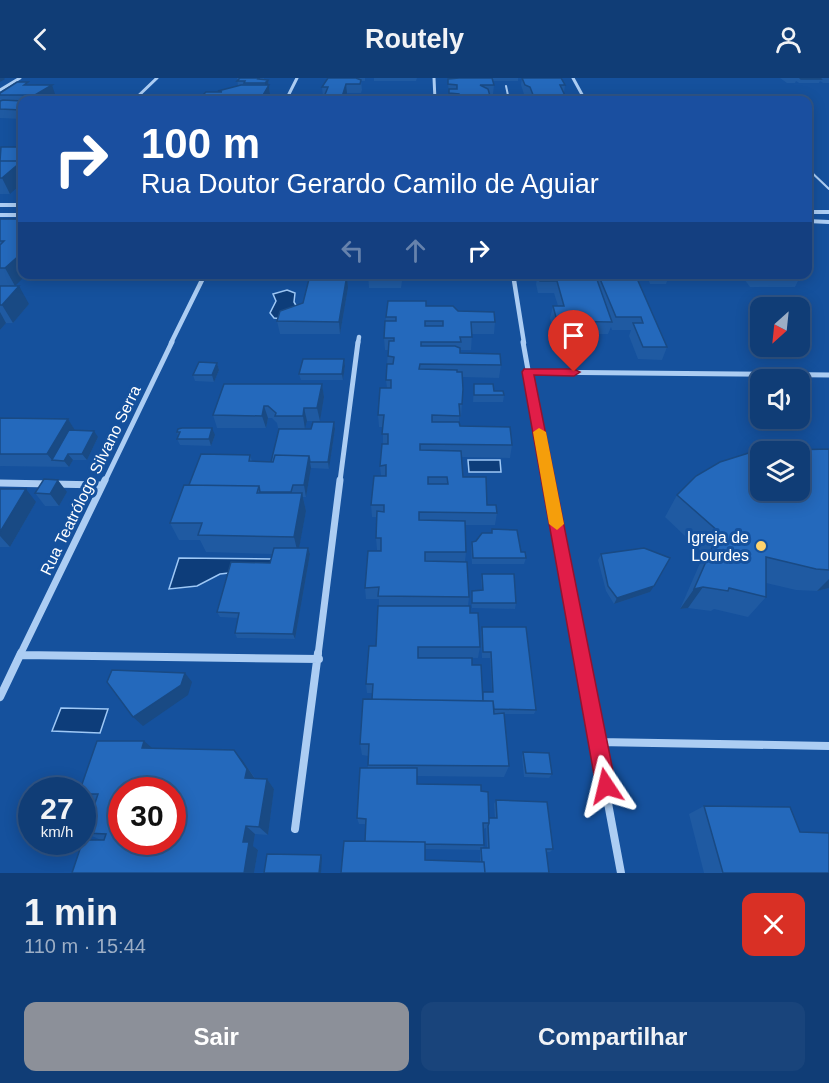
<!DOCTYPE html>
<html lang="pt">
<head>
<meta charset="utf-8">
<style>
	:root { --surface:#103d76; --page:#19447b; --text:#f1f3f6; --muted:#9caec5; --line:#305688; --accent:#8c9099 }
	body { margin:0; font-family:Arial,sans-serif; background:var(--page); color:var(--text); height:100vh; display:flex; flex-direction:column; font-size:22px; white-space:nowrap }
	* { box-sizing:border-box; margin:0 }
	p { font-size:20px; color:var(--muted) }
	.icon { flex:none; width:33px; height:33px; fill:none; stroke:currentColor; stroke-width:2; stroke-linecap:round; stroke-linejoin:round }
	.map { position:relative; height:795px; overflow:hidden }
	.side { display:flex; flex-direction:column; background:var(--surface); flex:1 }
	.side>* { flex:none }
	.guide { position:absolute; left:18px; top:18px; width:794px; height:183px; border-radius:12px; box-shadow:0 3px 15px #0003,0 0 0 2px var(--line); background:#1a4fa0; color:#fff; overflow:hidden }
	.needle { width:39px; rotate:207deg }
	.controls { position:absolute; left:750px; top:219px; display:grid; gap:12px }
	.controls a { display:grid; place-items:center; width:60px; height:60px; border-radius:12px; background:var(--surface); box-shadow:0 3px 15px #0003,0 0 0 2px var(--line); font-size:30px }
	.speed { position:absolute; left:18px; top:699px; display:flex; gap:12px; font-size:30px; font-weight:700; text-align:center }
	.speed>* { display:grid; place-content:center; width:78px; height:78px; border-radius:50%; background:var(--surface); box-shadow:0 3px 15px #0003,0 0 0 2px var(--line); line-height:1 }
	.speed small { font-size:15px; font-weight:400 }
	.speed .limit { border:9px solid #d22; background:#fff; color:#111 }
	.pin { position:absolute; display:grid; place-items:center; width:51px; height:51px; color:#fff; margin:-62px -26px; border-radius:50% 50% 50% 0; rotate:-45deg; box-shadow:0 0 6px #0007 }
	.pin .icon { rotate:45deg }
	.me { position:absolute; width:66px; margin:-33px; rotate:350deg; stroke-linejoin:round; filter:drop-shadow(0 0 4px #0008) }
	.turn { display:flex; align-items:center; gap:21px; height:126px; padding:0 24px; font-size:27px }
	.turn .icon { width:78px; height:78px; stroke-width:2.5 }
	.turn b { display:block; font-size:42px; line-height:51px }
	.lanes { display:flex; align-items:center; height:57px; padding:0 24px; background:#0003; justify-content:center; gap:30px; direction:ltr }
	.lanes .off { opacity:.35 }
	.round { display:grid; place-items:center; flex:none; width:63px; height:63px; border-radius:12px; background:var(--page) }
	.head { display:flex; align-items:center; justify-content:space-between; height:102px; padding:0 24px }
	h1 { font-size:36px; font-weight:700; line-height:45px }
	.primary-button { display:flex; gap:12px; margin-top:auto; padding:12px 24px }
	.primary-button a { flex:1; height:69px; border-radius:12px; background:var(--accent); color:#fff; font-size:24px; font-weight:700; line-height:69px; text-align:center }
	.primary-button a+a { background:var(--page); color:var(--text) }
	header { display:flex; justify-content:space-between; align-items:center; height:78px; padding:0 24px; background:var(--surface); font-size:27px; font-weight:700 }
	.map>svg:first-child { display:block }
</style>
</head>
<body>
<header><svg class="icon" aria-label="back" viewBox="0 0 24 24"><path d="M15 5l-7 7 7 7"/></svg>Routely<svg class="icon" aria-label="person" viewBox="0 0 24 24"><circle cx="12" cy="8" r="4"/><path d="M4 21q1-7 8-7t8 7"/></svg></header>
<div class="map">
<svg width="829" height="795" viewBox="0 0 829 795">
	<rect width="100%" height="100%" fill="#15519d"/>
	<path fill="#0d3d7a" stroke="#9ec8f6" stroke-width="1.5" d="M287,212L295,215L294,224L297,229L283,241L274,240L270,235L276,223L273,216Z
		M468,382H500L501,394H469Z
		M179,480L274,481L273,490L220,496L197,508L169,511Z
		M61,630L108,631L100,655L52,653Z"/>
	<g fill="none" stroke-linecap="round" stroke-linejoin="round">
		<path stroke="#accdf3" stroke-width="2" d="M506,8L509,22
			M807,90L829,111"/>
		<path stroke="#accdf3" stroke-width="3" d="M434,0L435,22
			M573,0L585,22
			M0,12L20,0
			M134,22L157,0
			M286,22L297,0"/>
		<path stroke="#accdf3" stroke-width="4" d="M0,127H22
			M807,134H829
			M0,137H22
			M807,143L829,144"/>
		<path stroke="#accdf3" stroke-width="4.5" d="M513,196L524,265
			M171,265L205,196
			M358,265L359,259"/>
		<path stroke="#accdf3" stroke-width="5" d="M523,264L548,403
			M528,294L829,297
			M105,403L172,264
			M340,403L358,264"/>
		<path stroke="#accdf3" stroke-width="7" d="M548,402L581,577
			M0,405L102,407
			M20,577L105,402
			M318,577L340,402"/>
		<path stroke="#accdf3" stroke-width="8" d="M580,575L621,795
			M21,577L319,581
			M0,619L21,575
			M598,664L829,668
			M295,751L318,575"/>
	</g>
	<path fill="#1f5aa2" fill-rule="evenodd" d="M237,0H264L265,2H268L270,16L267,22H203L202,18L238,8Z
		M328,0H365V3H361L362,12L361,15H347L345,22H319L325,21V19H323L322,9Z
		M374,0H417L416,3H374Z
		M459,0H518V3H493L494,7L493,16H489V22H490H449L448,1Z
		M522,0H561L565,7L564,15L567,22H531L529,18L524,16L521,7Z
		M780,0H829V5H823L820,3L819,5H799L796,3L795,5H787Z
		M30,7L55,16L46,22H22V41L0,40V15Z
		M0,70L10,116H0Z
		M0,141L15,208H0Z
		M368,196H439L438,199L421,198V203H402L401,210H369Z
		M538,196H595L596,199L597,196H635L667,269L662,282L638,281L629,258L631,252H612L611,249L608,256H554L550,240L553,228H558L554,215H538L536,206Z
		M646,196H667L668,200L666,206H650Z
		M746,196H801V197L795,209H750L744,201Z
		M347,197L348,210L340,256H280L277,243L303,225Z
		M0,208L29,226L13,245H6L0,252Z
		M426,228L458,233L495,244L494,256H472L471,272H460V275L501,287L499,300L463,299V311L461,339H459V344L460,348L512,367L510,380L462,379L463,399L487,427L497,435L495,447H465L466,474L465,484L469,519L468,528L480,569L478,580L418,579V580L472,587L483,614H492L490,580H482L481,554L482,549L536,632L534,636H504L509,688L504,699L417,698V706L481,713L489,740H495L494,726L496,722L553,771L550,774H546L549,795H341L365,763V746H359L357,740L368,690V678L362,677L360,666L372,621L373,615H367L366,606L376,568L379,528V521H366L365,510L381,473V472H377L376,460L377,439H372L371,427L381,398L380,388L383,366V349H379L378,337L387,310L386,302L388,272H385L384,260L386,239ZM486,750L487,770H483L484,767L483,751ZM425,771L480,772V784L425,782Z
		M344,281L345,288L343,302H301L299,296Z
		M217,285L219,292L214,304L195,303L193,297Z
		M322,306L324,319L320,343H307L305,351L278,350L277,345L272,340H268L266,350H217L213,337Z
		M474,306L504,317L503,324H473Z
		M0,340L68,341L75,353L98,359L87,382H73L69,389L0,388Z
		M334,344L335,351L329,391L311,390L306,419H303L306,433L299,470H308L310,476L295,561L237,560L235,555L238,540L220,539L217,534L270,485L272,476L206,474L200,462H179L170,445L189,407L250,377L252,383L271,384L311,351Z
		M177,354L215,357L211,368L180,367L177,361L178,358Z
		M829,371V510L817,513L796,512L766,505V519L748,539L714,531L711,533L688,530L680,531L704,476L665,439L677,417Z
		M0,411L36,424L10,469H0Z
		M67,414L59,428H45L35,415Z
		M492,451L521,474L526,480L524,486H472L471,470L472,464L476,463L492,455Z
		M601,476L650,514L614,526L606,513L598,482Z
		M482,496L516,525L515,531L472,530L471,518L472,513L482,512L481,502Z
		M152,670L243,683L255,700L267,701L274,711L268,757L255,756L253,768L258,772L254,795H72L101,762L85,755L95,724L82,718V712Z
		M523,674L552,696L549,700L524,699L522,678Z
		M704,728L800,754L829,795H704L689,736Z"/>
	<path fill="#194a84" d="M0,0H4L5,1L0,4Z
		M268,2L270,16L267,22H263L262,19L266,11L265,5Z
		M346,6L347,15L345,22H342V19Z
		M52,7L55,16L46,22H38L35,17Z
		M22,83V105L10,116L2,100Z
		M22,175V196H27L15,208L5,190Z
		M347,197L348,210L340,256L339,244Z
		M19,208L29,226L13,245L2,227Z
		M0,234L6,245L0,252Z
		M344,281L345,288L343,302L342,296Z
		M217,285L219,292L214,304L212,297Z
		M322,306L324,319L320,343L317,330Z
		M264,328L268,340L266,350L262,338Z
		M304,330L307,343L305,351L303,338Z
		M68,341L76,354L52,382L47,376Z
		M334,344L335,351L329,391L328,384Z
		M212,350L215,357L211,368L209,361Z
		M94,353L98,359L87,382L82,376Z
		M68,376L73,382L69,389L64,383Z
		M309,378L311,390L306,419L304,407Z
		M58,402L67,414L59,428L50,416Z
		M26,411L36,424L10,469L0,458V454Z
		M302,415L306,433L298,476L294,459Z
		M308,470L310,476L295,561L293,556Z
		M829,501V510L817,513Z
		M654,508L650,514L614,526L617,520Z
		M703,509L688,530L680,531L694,511Z
		M185,595L192,604L188,617L143,648L133,639Z
		M144,663L158,675L142,670Z
		M234,672L243,683L255,701L245,700Z
		M267,701L274,711L268,757L259,749Z
		M246,748L255,756L253,768L258,772L254,795H244L243,764Z
		M321,777L322,780L321,795H319Z"/>
	<path fill="#2469bc" stroke="#194a84" stroke-width="1.5" fill-rule="evenodd" d="M240,0H259L258,1L268,2L265,5H244L245,3H237Z
		M328,0H356L361,2L360,6H346L342,19H324L328,9H322Z
		M459,0H492L494,7H480L488,11L490,18L483,21L490,22H459V16L449,15V11H457V7L448,6V1Z
		M522,0H561L565,7H560L567,22H534H535L530,9L525,7Z
		M800,0H820L821,1H801Z
		M17,4H28L24,7H52L35,17H0V15Z
		M241,7H269L262,19L202,18L206,14H222L218,13Z
		M229,19L244,22H220Z
		M322,20L335,22H319Z
		M3,22L22,23V32L0,31V23Z
		M1,69H22V83H0Z
		M0,83H22L2,100H0Z
		M0,141H22V175L5,190H0V167L4,163H0Z
		M368,196H401V198H368Z
		M539,196H576L578,198L577,196H595L612,244L557,243L553,228H564L557,203H540Z
		M598,196H635L667,269H643L633,245H643L641,239H616Z
		M651,196H667L668,200H652Z
		M310,197H347L339,244L277,243L280,233L303,225Z
		M0,208H19L2,227H0Z
		M388,223H426V228H453L458,233L494,234L495,244H471L472,259H460L461,264H421V268H455L460,270V275L500,276L501,287L420,286L419,291L457,292V294H462L463,311L462,326H459L460,338L432,337V344H459L460,348L510,349L512,367L420,366V372L461,373L463,399H486L487,427H496L497,435L419,434V442L465,443L466,474H425V483L467,484L469,519L378,518L379,509L365,510L368,473H381V460H376L377,433L384,434V427H371L374,398H386V387L380,388L382,366H388V356H382L384,337H378L380,310H391V302H386L387,286H393L394,279L388,278L389,263H394V260H384L385,243H396V239H386ZM425,243H443V248H425ZM428,399H447L448,406H428Z
		M303,281H344L342,296H299Z
		M199,284L217,285L212,297H193Z
		M224,306H322L317,330H304L303,338H275L276,335L268,328H264L262,338L213,337Z
		M474,306H493L494,313H503L504,317H474Z
		M0,340L68,341L47,376H0Z
		M313,344H334L328,384H310L309,378L275,377L273,384H271L279,351H311Z
		M182,350H212L209,361H177L180,354H177L178,351Z
		M69,352L94,353L82,376H68L64,383L52,382Z
		M829,371V492L816,491L766,479V519L729,510L728,513L703,509L694,511L719,454L677,417L696,398L720,384L755,373ZM760,374H800V412H760Z
		M201,376L250,377L249,383L273,384L275,377L309,378L304,407H293L291,414H260L259,408L189,407Z
		M44,401L58,402L50,416L35,415Z
		M184,407L259,408L257,415H302L294,459L198,457L202,445H170Z
		M0,411H26L0,454Z
		M492,451L517,452L521,474H525L526,480H473L472,464L476,463L482,455H492Z
		M274,470H308L293,556L235,555L239,535L217,534L231,484L270,485Z
		M644,470L670,480L654,508L617,520L608,508L601,476Z
		M482,496H514L516,525H472V513L483,512Z
		M378,528H470V535H478L480,569H418V580H472V587H481L483,623L372,621L373,606H366L369,568H376Z
		M482,549H526L536,632L494,631L493,623H483V614H493L491,574H483Z
		M112,592L185,595L181,607L133,639L107,604Z
		M363,621L493,623L494,636L504,635L509,688L368,687L369,666H360Z
		M97,663H144L142,670L234,672L247,691L245,700L267,701L259,749L246,748L243,764H249L244,795H72L83,762H104L106,756L85,755L98,716H82V712H80ZM122,712H172V764H122Z
		M523,674L549,675L552,696L526,695Z
		M360,690H417V706L481,707V713L488,714L489,745H483L484,767L425,766V764L365,763L366,741L357,740Z
		M496,722L547,724L553,771H546L549,795H485L484,784H482L481,770H489L488,748L489,745V740H497Z
		M704,728L790,729L800,754L829,755V795H723Z
		M344,763L425,764V782L484,784L485,795H341Z
		M267,776L321,777L319,795H264Z"/>
	<path fill="#e11d48" stroke="#92132f" stroke-width="1.5" d="M524,291H574L580,294L574,298L534,297L616,708L613,715L606,718L599,715L596,708L522,294Z"/>
	<path fill="#f59e0b" d="M539,350L546,354L564,446L557,452L549,446L533,354Z"/>
	<circle fill="#ffd46e" stroke="#15519d" stroke-width="2" cx="761" cy="468" r="6"/>
	<g text-anchor="middle" stroke-width="6" stroke-linejoin="round" paint-order="stroke">
		<g font-size="16" fill="#fff" stroke="#15519d">
			<text transform="translate(90 402) rotate(-64)" y="6">Rua Teatrólogo Silvano Serra</text>
		</g>
		<g font-size="16" fill="#fff" stroke="#15519d" text-anchor="end">
			<text x="749" y="465">Igreja de<tspan x="749" dy="18">Lourdes</tspan></text>
		</g>
	</g>
</svg>
<div class="controls">
<a><svg class="needle" viewBox="-14 -14 28 28"><path d="M0-13l5 13h-10z" fill="#e53935"/><path d="M0 13l5-13h-10z" fill="#9caec5"/></svg></a>
<a><svg class="icon" aria-label="sound" viewBox="0 0 24 24"><path d="M4 9h4l5-4v14l-5-4H4zM17 9q2 3 0 6"/></svg></a>
<a><svg class="icon" aria-label="layers" viewBox="0 0 24 24"><path d="M12 4l9 5-9 5-9-5zM3 14l9 5 9-5"/></svg></a>
</div>
<div class="speed"><div>27<small>km/h</small></div><div class="limit">30</div></div>
<div class="pin" style="left:574px;top:294px;background:#d93025"><svg class="icon" aria-label="arrive" viewBox="0 0 24 24"><path d="M6 21V4h12l-3 4 3 4H6"/></svg></div>
<svg class="me" style="left:606px;top:708px" viewBox="-20 -20 40 40"><path d="M0-17L14 15 0 8-14 15z" fill="#e11d48" stroke="#fff" stroke-width="4"/></svg>
<div class="guide">
<div class="turn"><svg class="icon" aria-label="right" viewBox="0 0 24 24"><path d="M7 20v-9h11M14 6l5 5-5 5"/></svg><div><b>100 m</b>Rua Doutor Gerardo Camilo de Aguiar</div></div>
<div class="lanes"><svg class="icon off" aria-label="left" viewBox="0 0 24 24"><path d="M17 20v-9H6M10 6l-5 5 5 5"/></svg><svg class="icon off" aria-label="ahead" viewBox="0 0 24 24"><path d="M12 20V5M6 11l6-6 6 6"/></svg><svg class="icon" aria-label="right" viewBox="0 0 24 24"><path d="M7 20v-9h11M14 6l5 5-5 5"/></svg></div>
</div>
</div>
<section class="side">
<div class="head"><div><h1>1 min</h1><p>110 m · 15:44</p></div><a class="round" style="background:#d93025;color:#fff"><svg class="icon" aria-label="close" viewBox="0 0 24 24"><path d="M6 6l12 12M18 6L6 18"/></svg></a></div>
<div class="primary-button"><a>Sair</a><a>Compartilhar</a></div>
</section>
</body>
</html>
